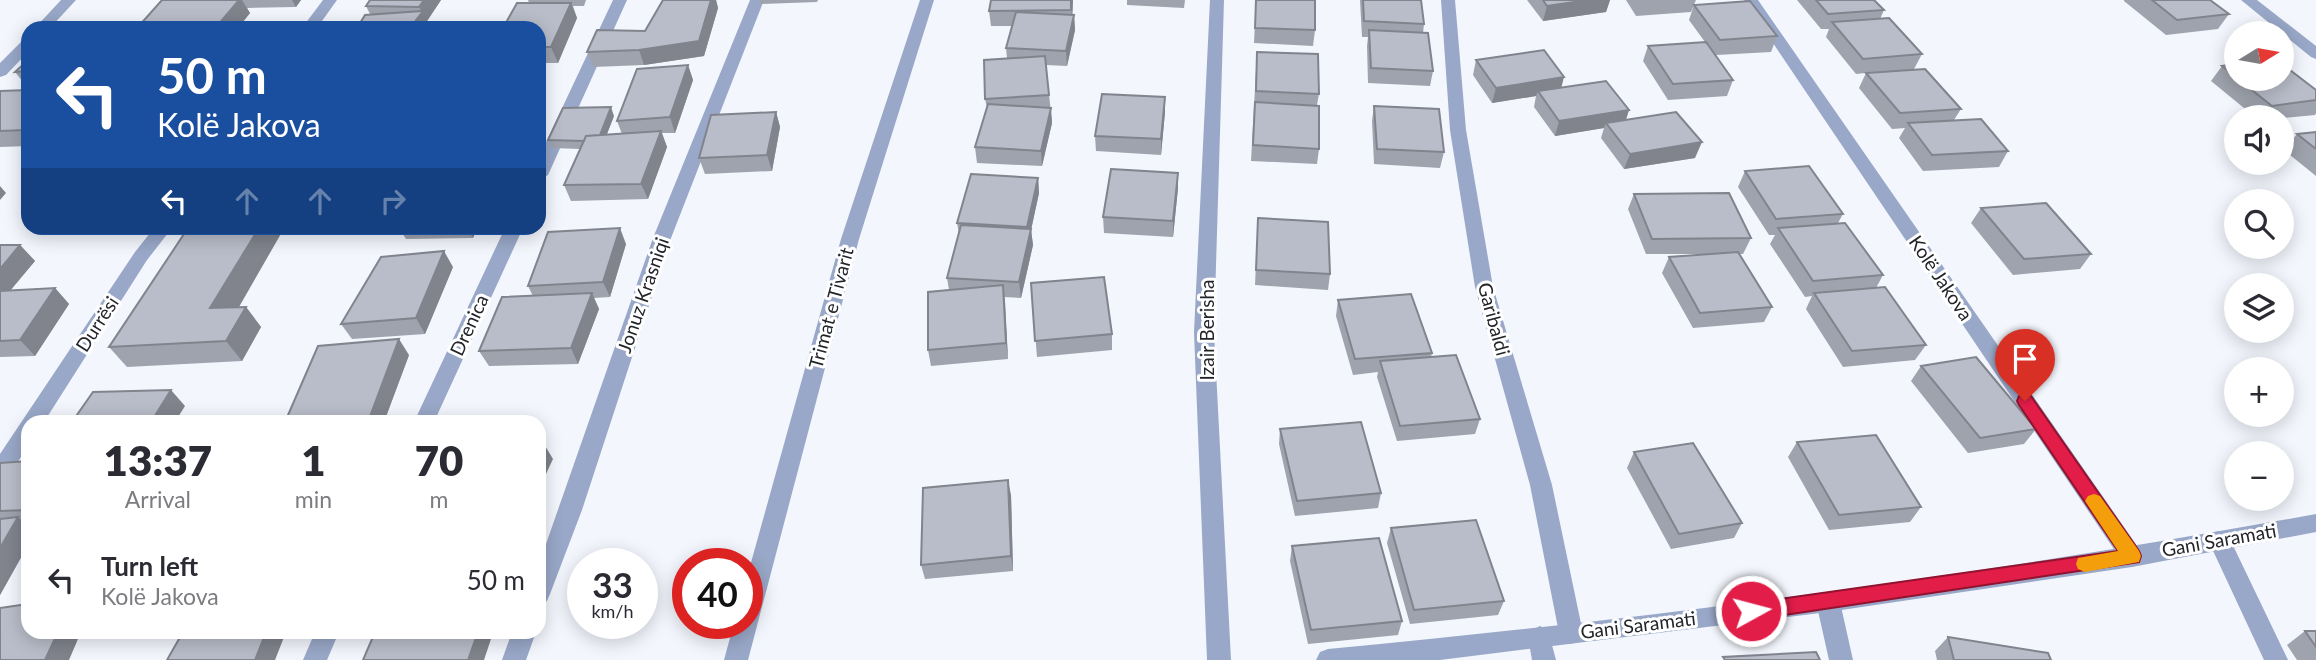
<!DOCTYPE html>
<html lang="en">
<head>
<meta charset="utf-8">
<style>
	:root { --surface:#fff; --page:#f2f2f3; --text:#2b2b33; --muted:#7c7c81 }
	body { margin:0; font-family:Lato,sans-serif; background:var(--page); color:var(--text); height:100vh; display:flex; flex-direction:column; font-size:26px; white-space:nowrap }
	* { box-sizing:border-box; margin:0 }
	p { font-size:23px; color:var(--muted) }
	.icon { flex:none; width:38px; height:38px; fill:none; stroke:currentColor; stroke-width:2; stroke-linecap:round; stroke-linejoin:round }
	.map { position:relative; flex:1; overflow:hidden }
	.panel { position:absolute; left:21px; top:415px; width:525px; height:224px; display:flex; flex-direction:column; background:var(--surface); border-radius:21px; box-shadow:0 4px 18px #0003 }
	.panel>* { flex:none }
	.banner { position:absolute; left:21px; top:21px; width:525px; height:214px; border-radius:21px; box-shadow:0 4px 18px #0003; background:#1a4fa0; color:#fff; overflow:hidden }
	.needle { width:46px; rotate:79deg }
	.controls { position:absolute; left:2224px; top:21px; display:grid; gap:14px }
	.controls a { display:grid; place-items:center; width:70px; height:70px; border-radius:50%; background:var(--surface); box-shadow:0 4px 18px #0003; font-size:35px }
	.speed { position:absolute; left:567px; top:548px; display:flex; gap:14px; font-size:35px; font-weight:700; text-align:center }
	.speed>* { display:grid; place-content:center; width:91px; height:91px; border-radius:50%; background:var(--surface); box-shadow:0 4px 18px #0003; line-height:1 }
	.speed small { font-size:18px; font-weight:400 }
	.speed .limit { border:10px solid #d22; background:#fff; color:#111 }
	.pin { position:absolute; display:grid; place-items:center; width:60px; height:60px; color:#fff; margin:-72px -30px; border-radius:50% 50% 50% 0; rotate:-45deg; box-shadow:0 0 7px #0007 }
	.pin .icon { rotate:45deg }
	.me { position:absolute; width:77px; margin:-38px; rotate:83deg; stroke-linejoin:round; filter:drop-shadow(0 0 5px #0008) }
	.turn { display:flex; align-items:center; gap:24px; height:147px; padding:0 21px; font-size:32px }
	.turn .icon { width:91px; height:91px; stroke-width:2.5 }
	.turn b { display:block; font-size:49px; line-height:60px }
	.lanes { display:flex; align-items:center; height:66px; padding:0 21px; background:#0003; justify-content:center; gap:35px; direction:ltr }
	.lanes .off { opacity:.35 }
	.eta { display:flex; justify-content:space-evenly; align-items:center; height:119px; text-align:center }
	.eta b { font-size:42px; font-weight:800; line-height:49px }
	ul { padding:0; list-style:none }
	li { display:flex; align-items:center; gap:21px; height:91px; padding:0 21px }
	li div { flex:1 }
	li b { display:block; font-size:26px }
	li em { font-style:normal }
	.map>svg:first-child { display:block }
</style>
</head>
<body>
<div class="map">
<svg width="2316" height="660" viewBox="0 0 2316 660">
	<rect width="100%" height="100%" fill="#f3f6fd"/>
	<g fill="none" stroke-linecap="round" stroke-linejoin="round">
		<path fill="#99a8c8" fill-rule="evenodd" d="M61,0H76L50,28H35Z
			M323,0H337L317,28H302Z
			M613,0H627L548,175L539,181V157Z
			M750,0H764L671,238L582,510L550,594L547,601L539,604V564L653,238Z
			M920,0H934L859,239L748,660H724L734,623H747V577L841,239Z
			M1210,0H1224L1214,332L1231,660H1207L1194,332Z
			M1441,0H1455L1466,130L1493,287L1552,485L1583,633L1579,640L1571,644L1563,640L1559,633L1530,485L1475,287L1450,130Z
			M1744,0H1758L2140,550L2143,557L2140,564L2132,567L2124,564Z
			M2241,0H2257L2316,46V59L2311,57Z
			M28,38V52L6,75L0,77V63L23,40Z
			M154,228H172L147,260L44,422H28V446L8,477L0,480V454L135,252Z
			M505,228H523L434,422H414Z
			M2219,531L2227,533L2288,660H2264L2208,540L2211,533Z
			M1828,592L1836,595L1840,602L1853,660H1829L1816,602L1820,595Z
			M1540,626L1548,630L1556,660H1532L1528,637L1532,630Z
			M315,632H339L327,660H303Z
			M512,632H536L526,660H502Z"/>
		<path fill="#99a8c8" fill-rule="evenodd" d="M2316,514V532L2132,567L1828,612L1440,660H1316L1320,652L1328,649C1659,618 1989,574 2316,514Z"/>
	</g>
	<path fill="#9ea3ad" d="M162,0H301L296,7L247,8L250,13L238,28H139L138,27Z
		M441,0L427,21L430,27L429,28H357L370,14L366,6Z
		M528,0H586L584,6H573L577,18L558,63H539V28Z
		M663,0H716L718,8L704,56L644,65L593,67L587,52L645,31Z
		M759,0H818L817,2L760,4Z
		M1073,0L1072,15H1074L1075,30L1067,66L1046,65L1052,123L1042,166L977,163L975,147L987,108L985,99L1007,58L1006,48L1012,26H991L989,11Z
		M1127,0H1185L1184,8L1127,5Z
		M1256,0L1315,30L1313,46L1254,43Z
		M1360,0H1421L1424,24L1423,33L1433,71L1430,86L1368,83L1367,46L1368,37H1362Z
		M1527,0H1610L1606,12L1543,21Z
		M1626,0H1696L1691,12L1636,16Z
		M1797,0H1874L1884,10L1880,19L1922,54L1914,69L1961,109L1954,120L2008,151L1999,167L1923,171L1899,138L1905,128L1892,129L1859,88L1866,73L1856,74L1826,37L1829,29H1821Z
		M2124,0H2210L2229,14L2218,29L2166,35L2124,1Z
		M1694,5L1777,36L1771,52L1716,55L1733,80L1727,96L1668,100L1643,61L1648,46L1705,42L1689,20Z
		M1257,52L1319,94L1317,105L1319,149L1317,164L1251,161Z
		M28,60V88L15,72Z
		M1476,60L1629,110L1626,120L1695,158L1624,169L1601,138L1604,128L1555,136L1534,107L1536,96L1492,103L1473,75Z
		M2236,64V79H2282L2316,90V113L2315,115L2282,118V117H2255L2211,81L2222,66Z
		M688,65L693,80L675,133H662L667,147L648,199L571,201L564,185L580,149L552,148L548,140L614,116L607,134H622L617,121Z
		M28,90V146L0,147V91Z
		M1165,97V112L1161,155L1096,151L1095,136Z
		M1374,106L1444,152L1440,168L1374,164L1372,121Z
		M776,112L780,127L772,171L705,174L699,158Z
		M2316,132V176L2284,150L2297,134Z
		M1745,171L1843,214L1838,223L1883,275L1876,288L1926,345L1915,360L1843,367L1806,309L1812,296L1805,297L1770,244L1775,235H1769L1738,187Z
		M1038,178L1039,193L1031,230L1033,245L1021,298L1004,297L1008,359L931,366L928,350L949,290L947,278L959,234L957,223Z
		M1178,188L1173,237L1104,233L1103,217Z
		M1634,194L1751,238L1743,254H1739L1772,307L1764,322L1693,328L1662,273L1669,257L1710,254H1646L1628,209Z
		M1981,208L2091,254L2080,269L2013,275L1971,223Z
		M1258,218L1330,274L1328,290L1255,285Z
		M399,228H477L473,238L406,239Z
		M283,230L239,307H246L261,327L242,361L127,367L109,347Z
		M626,244L610,297L594,298L599,309L578,364L489,366L479,351L533,296L528,286Z
		M0,245H20L35,261L10,290L55,288L69,304L35,356L0,357Z
		M453,267L425,334L352,339L341,324Z
		M1031,283L1112,334V350L1037,357Z
		M1338,300L1432,353L1431,357L1480,419L1475,434L1397,441L1377,377L1378,372L1353,375L1336,316Z
		M409,355L384,422H285Z
		M1921,366L2036,429L2024,444L1968,453L1911,381Z
		M1280,429L1381,493L1378,508L1295,516L1279,444Z
		M1797,442L1921,507L1910,522L1829,530L1788,457Z
		M1634,452L1742,523L1734,538L1671,549L1627,468Z
		M28,461V545L0,595V463Z
		M1011,495L1013,571L925,579L921,565Z
		M1391,528L1504,601L1498,615L1410,624L1387,543Z
		M1292,546L1402,621L1398,635L1308,644L1290,561Z
		M2305,631H2316V660H2297L2287,645Z
		M1948,637L2051,660H1937L1935,651Z"/>
	<path fill="#81848d" d="M239,0H242L250,13L238,28H220L218,25Z
		M292,0H301L296,7Z
		M424,0H441L427,21L430,27L429,28H410L422,12L419,7Z
		M711,0H716L718,8L704,56L644,65L639,50Z
		M1071,0H1073L1072,25L1074,15L1075,30L1067,66L1066,51L1072,25Z
		M1588,0H1610L1606,12L1543,21L1547,6Z
		M571,3L577,18L558,63L551,47Z
		M688,65L693,80L675,133L670,117Z
		M1564,77L1560,93L1538,91L1536,96L1492,103L1496,88Z
		M1165,97V112L1161,155V139Z
		M611,107L614,116L601,149L598,141Z
		M1051,108L1052,123L1042,166L1041,151Z
		M1629,110L1624,125L1606,123L1604,128L1555,136L1559,121Z
		M776,112L780,127L772,171L767,155Z
		M661,131L667,147L648,199L641,184Z
		M1702,142L1695,158L1624,169L1630,154Z
		M1178,173V188L1173,237V221Z
		M1038,178L1039,193L1031,230L1033,245L1021,298L1019,282L1028,241L1027,227Z
		M0,186L6,193L0,200Z
		M259,228H281L283,230L226,329L210,308Z
		M467,228H477L473,238Z
		M620,228L626,244L610,297L603,282Z
		M20,245L35,261L0,303V269Z
		M444,251L453,267L425,334L416,318Z
		M1003,285L1005,301L1008,359L1006,343Z
		M55,288L69,304L35,356L20,340Z
		M592,293L599,309L578,364L571,348Z
		M246,307L261,327L242,361L226,341Z
		M399,339L409,355L384,422H370L369,419Z
		M171,390L185,406L175,422H151Z
		M544,444L553,459L539,489V454Z
		M1008,480L1011,495L1013,571L1011,556Z
		M18,517L28,526V545L0,595V548Z
		M58,632H81L69,660H45Z
		M266,632H286L275,660H255Z
		M470,632H485L491,639L484,660H468Z"/>
	<path fill="#b8bdc9" stroke="#81848d" stroke-width="2" d="M162,0H239L218,25L138,27Z
		M370,0H424L419,7L366,6Z
		M663,0H711L699,41L639,50L587,52L597,30L645,31Z
		M991,0H1071V10L989,11Z
		M1256,0H1315V30L1255,28Z
		M1363,0H1421L1424,24L1364,21Z
		M1543,0H1588L1547,6Z
		M1816,0H1874L1884,10L1828,14Z
		M2152,0H2210L2229,14L2177,20Z
		M1750,1L1777,36L1720,40L1694,5Z
		M517,3H571L551,47H539V28H503Z
		M423,11L410,28H357L365,15Z
		M1016,12L1074,15L1066,51L1006,48Z
		M1889,18L1922,54L1863,59L1832,22Z
		M1369,30L1428,33L1433,71L1371,68Z
		M1706,42L1733,80L1673,84L1648,46Z
		M1544,50L1564,77L1496,88L1476,60Z
		M1257,52L1318,54L1319,94L1256,91Z
		M1045,56L1049,95L985,99L984,60Z
		M28,60V71L15,72Z
		M2236,64V77L2222,66Z
		M2282,64L2316,90V100L2272,106L2238,79H2282Z
		M688,65L670,117L617,121L637,69Z
		M1925,69L1961,109L1900,113L1866,73Z
		M1606,81L1629,110L1559,121L1538,91Z
		M28,90V126L25,130L0,131V91Z
		M1102,94L1165,97L1161,139L1095,136Z
		M1255,102L1319,106V149L1253,145Z
		M988,104L1051,108L1041,151L975,147Z
		M1374,106L1439,109L1444,152L1377,149Z
		M611,107L600,135L586,136L584,141L548,140L563,108Z
		M776,112L767,155L699,158L711,115Z
		M1676,112L1702,142L1630,154L1606,123Z
		M1981,119L2008,151L1932,155L1908,123Z
		M661,131L641,184L564,185L586,136Z
		M2316,132V149L2297,134Z
		M1809,166L1843,214L1776,219L1745,171Z
		M1111,169L1178,173L1173,221L1103,217Z
		M971,174L1038,178L1027,227L957,223Z
		M1729,193L1751,238L1652,239L1634,194Z
		M2046,203L2091,254L2024,259L1981,208Z
		M1258,218L1328,222L1330,274L1256,270Z
		M1845,223L1883,275L1813,281L1778,228Z
		M961,225L1031,229L1019,282L947,278Z
		M188,228H259L210,308L246,307L226,341L109,347Z
		M620,228L603,282L528,286L548,232Z
		M0,245H20L0,269Z
		M444,251L416,318L341,324L381,257Z
		M1738,252L1772,307L1700,313L1669,257Z
		M1104,277L1112,334L1035,341L1031,283Z
		M1003,285L1006,343L928,350V292Z
		M1885,287L1926,345L1852,351L1814,293Z
		M55,288L20,340L0,341V291Z
		M592,293L571,348L479,351L502,297Z
		M1411,294L1432,353L1355,359L1338,300Z
		M399,339L369,419L344,422H285L318,346Z
		M1456,355L1480,419L1400,426L1380,361Z
		M1976,357L2036,429L1980,438L1921,366Z
		M171,390L151,422H72L93,392Z
		M1361,422L1381,493L1297,501L1280,429Z
		M1876,435L1921,507L1839,515L1797,442Z
		M1693,443L1742,523L1679,534L1634,452Z
		M539,444H544L539,454Z
		M28,461V510L0,511V463Z
		M1008,480L1011,556L921,565L923,488Z
		M18,517L0,548V519Z
		M1476,520L1504,601L1414,610L1391,528Z
		M1379,538L1402,621L1311,630L1292,546Z
		M28,604V632H58L45,660H0V608Z
		M2305,631H2316V647Z
		M183,632H266L255,660H167Z
		M375,632H478L468,660H363Z
		M1948,637L2048,653L2051,660H1954Z
		M1816,652L1820,660H1725L1723,657Z"/>
	<path fill="#e11d48" stroke="#92132f" stroke-width="2" d="M2025,394L2031,396L2139,551L2141,556L2139,562L1751,620L1744,617L1741,611L1744,605L1751,603L2118,551L2019,405L2017,401L2019,396Z"/>
	<path fill="#f59e0b" d="M2094,494L2100,496L2139,551L2141,556L2139,562L2085,572L2078,569L2076,564L2078,558L2118,551L2085,501L2088,496Z"/>
	<g text-anchor="middle" stroke-width="6" stroke-linejoin="round" paint-order="stroke">
		<g font-size="19" fill="#222429" stroke="#fff">
			<text transform="translate(1941 278) rotate(56)" y="7">Kolë Jakova</text>
			<text transform="translate(643 295) rotate(-71)" y="7">Jonuz Krasniqi</text>
			<text transform="translate(831 308) rotate(-75)" y="7">Trimat e Tivarit</text>
			<text transform="translate(1494 319) rotate(75)" y="7">Garibaldi</text>
			<text transform="translate(97 324) rotate(-57)" y="7">Durrësi</text>
			<text transform="translate(469 325) rotate(-65)" y="7">Drenica</text>
			<text transform="translate(1207 330) rotate(-90)" y="7">Izair Berisha</text>
			<text transform="translate(2219 540) rotate(-10)" y="7">Gani Saramati</text>
			<text transform="translate(1638 625) rotate(-7)" y="7">Gani Saramati</text>
		</g>
	</g>
</svg>
<div class="controls">
<a><svg class="needle" viewBox="-14 -14 28 28"><path d="M0-13l5 13h-10z" fill="#e53935"/><path d="M0 13l5-13h-10z" fill="#7c7c81"/></svg></a>
<a><svg class="icon" aria-label="sound" viewBox="0 0 24 24"><path d="M4 9h4l5-4v14l-5-4H4zM17 9q2 3 0 6"/></svg></a>
<a><svg class="icon" aria-label="search" viewBox="0 0 24 24"><circle cx="10" cy="10" r="6"/><path d="M15 15l6 6"/></svg></a>
<a><svg class="icon" aria-label="layers" viewBox="0 0 24 24"><path d="M12 4l9 5-9 5-9-5zM3 14l9 5 9-5"/></svg></a>
<a>+</a>
<a>−</a>
</div>
<div class="speed"><div>33<small>km/h</small></div><div class="limit">40</div></div>
<div class="pin" style="left:2025px;top:401px;background:#d93025"><svg class="icon" aria-label="arrive" viewBox="0 0 24 24"><path d="M6 21V4h12l-3 4 3 4H6"/></svg></div>
<svg class="me" style="left:1751px;top:611px" viewBox="-20 -20 40 40"><circle r="17" fill="#e11d48" stroke="#fff" stroke-width="3"/><path d="M0-11L8 9 0 5-8 9z" fill="#fff"/></svg>
<div class="banner">
<div class="turn"><svg class="icon" aria-label="left" viewBox="0 0 24 24"><path d="M17 20v-9H6M10 6l-5 5 5 5"/></svg><div><b>50 m</b>Kolë Jakova</div></div>
<div class="lanes"><svg class="icon" aria-label="left" viewBox="0 0 24 24"><path d="M17 20v-9H6M10 6l-5 5 5 5"/></svg><svg class="icon off" aria-label="ahead" viewBox="0 0 24 24"><path d="M12 20V5M6 11l6-6 6 6"/></svg><svg class="icon off" aria-label="ahead" viewBox="0 0 24 24"><path d="M12 20V5M6 11l6-6 6 6"/></svg><svg class="icon off" aria-label="right" viewBox="0 0 24 24"><path d="M7 20v-9h11M14 6l5 5-5 5"/></svg></div>
</div>
<section class="panel">
<div class="eta">
<div><b>13:37</b><p>Arrival</p></div>
<div><b>1</b><p>min</p></div>
<div><b>70</b><p>m</p></div>
</div>
<ul>
<li><svg class="icon" aria-label="left" viewBox="0 0 24 24"><path d="M17 20v-9H6M10 6l-5 5 5 5"/></svg><div><b>Turn left</b><p>Kolë Jakova</p></div><em>50 m</em></li>
</ul>
</section>
</div>
</body>
</html>
